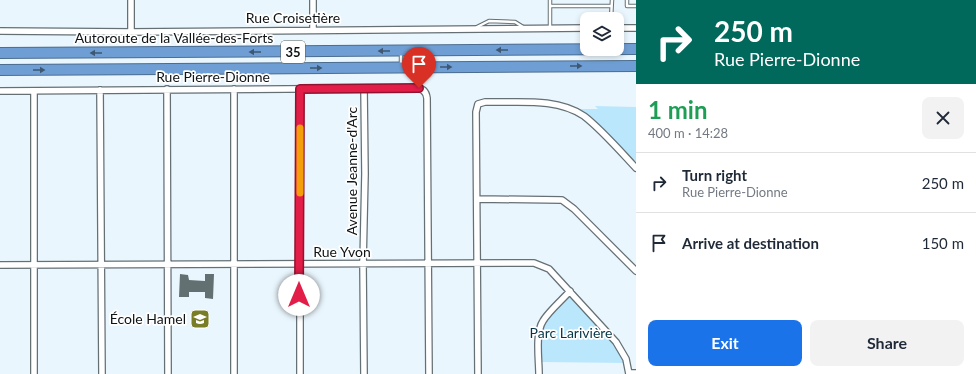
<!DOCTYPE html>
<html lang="en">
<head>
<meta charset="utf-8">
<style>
	:root { --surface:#fff; --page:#f2f2f3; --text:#1f2937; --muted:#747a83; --line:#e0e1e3; --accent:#1a73e8 }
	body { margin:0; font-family:Lato,sans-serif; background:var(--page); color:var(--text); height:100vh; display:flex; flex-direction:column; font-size:15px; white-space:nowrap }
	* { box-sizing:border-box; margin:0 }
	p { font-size:13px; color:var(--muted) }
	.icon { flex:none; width:22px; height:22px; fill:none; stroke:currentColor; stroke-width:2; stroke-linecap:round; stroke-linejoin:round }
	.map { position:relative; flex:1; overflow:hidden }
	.details { display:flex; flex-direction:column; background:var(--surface); width:340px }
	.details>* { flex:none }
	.banner { background:#00695c; color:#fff; overflow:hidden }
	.controls { position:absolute; left:580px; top:12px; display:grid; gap:8px }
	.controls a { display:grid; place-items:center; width:44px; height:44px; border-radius:8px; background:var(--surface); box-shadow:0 2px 6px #0003; font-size:20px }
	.pin { position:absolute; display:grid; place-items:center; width:34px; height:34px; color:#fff; margin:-41px -17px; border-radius:50% 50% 50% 0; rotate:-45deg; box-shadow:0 0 4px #0007 }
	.pin .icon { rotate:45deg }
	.me { position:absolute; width:44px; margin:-22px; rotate:0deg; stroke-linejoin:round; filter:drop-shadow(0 0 3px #0008) }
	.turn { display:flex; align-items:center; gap:14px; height:84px; padding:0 12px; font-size:18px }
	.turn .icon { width:52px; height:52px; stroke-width:2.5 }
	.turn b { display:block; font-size:28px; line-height:34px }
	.round { display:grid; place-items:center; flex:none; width:42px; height:42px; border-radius:8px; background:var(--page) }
	.headline { display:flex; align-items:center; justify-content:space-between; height:68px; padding:0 12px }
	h1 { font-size:24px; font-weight:700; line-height:30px; color:#1e9e55 }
	.primary-button { display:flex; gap:8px; margin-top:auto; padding:8px 12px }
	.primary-button a { flex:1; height:46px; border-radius:8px; background:var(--accent); color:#fff; font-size:16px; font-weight:700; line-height:46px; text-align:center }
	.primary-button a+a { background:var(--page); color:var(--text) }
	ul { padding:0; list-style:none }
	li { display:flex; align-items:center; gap:12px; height:60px; padding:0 12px; border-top:1px solid var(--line) }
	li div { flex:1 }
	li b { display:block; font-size:15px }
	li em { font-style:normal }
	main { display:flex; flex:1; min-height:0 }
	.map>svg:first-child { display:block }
</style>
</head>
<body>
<main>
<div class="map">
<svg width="636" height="374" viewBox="0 0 636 374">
	<rect width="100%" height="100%" fill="#eaf6fd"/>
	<path fill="#bbe7fc" d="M595,106L636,107V164L579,109H598Z
		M570,291L602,324L629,363L540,362L541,325Z"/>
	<path fill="#637071" d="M180,274L188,275L189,280L205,281V274H214L213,299L205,298V292H189V297H179Z"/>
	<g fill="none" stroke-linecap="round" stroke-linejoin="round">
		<defs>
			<path id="service" d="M550,0V27
				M627,0V6H636
				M550,6H611
				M611,19L612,0
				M477,27L489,21L515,22L523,27
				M401,52V65"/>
			<path id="minor" d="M131,0V32
				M617,28H636
				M313,30V0
				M0,31L131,32L587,28
				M364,88L365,174L363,264L364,374
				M167,89L168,374
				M100,90L102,374
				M0,91L416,88C422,88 426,91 427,98L429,374
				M34,91V374
				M477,199L562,200L574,209L636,271
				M0,265L534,263L549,269L616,342L626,359L629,374
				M629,373H636
				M234,374V89
				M300,374V89
				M478,374L476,112L478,104L485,102C517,103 556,97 584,116C601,129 621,152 636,168
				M539,374C539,360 535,333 543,321C548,312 563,299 570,291"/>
			<path id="motorway" d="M0,53L636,49
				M0,70L636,66"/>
		</defs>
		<use href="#service" stroke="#657075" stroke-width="4.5"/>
		<use href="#minor" stroke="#657075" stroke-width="8"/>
		<use href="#motorway" stroke="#4c6d90" stroke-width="12"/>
		<use href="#service" stroke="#fff" stroke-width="2.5"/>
		<use href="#minor" stroke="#fff" stroke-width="5.5"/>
		<use href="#motorway" stroke="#6e9ed3" stroke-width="10"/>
	</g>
	<defs><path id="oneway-solid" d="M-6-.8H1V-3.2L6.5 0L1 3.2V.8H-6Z"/></defs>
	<g fill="#3e5874">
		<use href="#oneway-solid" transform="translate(502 50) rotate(180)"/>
		<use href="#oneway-solid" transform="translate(384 51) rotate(180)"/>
		<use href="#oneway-solid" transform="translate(255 52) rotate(180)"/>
		<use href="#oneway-solid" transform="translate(96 53) rotate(180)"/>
		<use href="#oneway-solid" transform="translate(576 66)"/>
		<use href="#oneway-solid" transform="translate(446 67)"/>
		<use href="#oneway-solid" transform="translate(316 68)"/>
		<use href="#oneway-solid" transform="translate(39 70)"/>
	</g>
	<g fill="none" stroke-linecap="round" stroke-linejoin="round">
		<defs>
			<path id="route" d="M299,295L300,89L419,88"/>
		</defs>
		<use href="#route" stroke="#92132f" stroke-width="10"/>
		<use href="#route" stroke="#e11d48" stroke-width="7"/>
		<path stroke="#f59e0b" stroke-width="7" d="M300,193V128"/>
	</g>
	<defs>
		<symbol id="school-square" viewBox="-11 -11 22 22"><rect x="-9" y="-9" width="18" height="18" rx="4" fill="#797d26" stroke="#fff"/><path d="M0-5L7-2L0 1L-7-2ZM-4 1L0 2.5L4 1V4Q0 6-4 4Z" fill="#fff"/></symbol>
	</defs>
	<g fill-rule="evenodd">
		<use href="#school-square" x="189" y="308" width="22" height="22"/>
	</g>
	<g text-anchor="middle" stroke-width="3.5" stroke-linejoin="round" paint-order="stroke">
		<rect fill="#fff" stroke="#565a5b" stroke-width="1" x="281" y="41" width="24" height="22" rx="3"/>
		<g font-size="13" font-weight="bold" fill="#0e1315">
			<text x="293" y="57">35</text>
		</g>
		<g font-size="14" fill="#0e1315" stroke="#fff">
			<text x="293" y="23">Rue Croisetière</text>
			<text x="174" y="43">Autoroute de la Vallée-des-Forts</text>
			<text x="213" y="82">Rue Pierre-Dionne</text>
			<text transform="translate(352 171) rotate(-90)" y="5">Avenue Jeanne-d'Arc</text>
			<text x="342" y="257">Rue Yvon</text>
		</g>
		<g font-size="14" fill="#0e1315" stroke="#fff" text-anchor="end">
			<text x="186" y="324">École Hamel</text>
		</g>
		<g font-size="14" fill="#053648" stroke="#fff">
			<text x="571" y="338">Parc Larivière</text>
		</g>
	</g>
</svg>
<div class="controls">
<a><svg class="icon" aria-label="layers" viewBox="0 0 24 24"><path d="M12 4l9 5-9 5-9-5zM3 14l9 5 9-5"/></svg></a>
</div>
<div class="pin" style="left:419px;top:88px;background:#d93025"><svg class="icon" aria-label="arrive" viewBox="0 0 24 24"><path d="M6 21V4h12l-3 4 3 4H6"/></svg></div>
<svg class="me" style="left:299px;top:295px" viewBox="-20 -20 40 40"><circle r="19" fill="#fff"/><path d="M0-13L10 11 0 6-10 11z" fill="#e11d48"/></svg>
</div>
<section class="details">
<div class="banner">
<div class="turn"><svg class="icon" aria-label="right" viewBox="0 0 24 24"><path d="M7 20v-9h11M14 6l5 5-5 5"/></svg><div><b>250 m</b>Rue Pierre-Dionne</div></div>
</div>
<div class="headline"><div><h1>1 min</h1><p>400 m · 14:28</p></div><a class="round"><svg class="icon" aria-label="close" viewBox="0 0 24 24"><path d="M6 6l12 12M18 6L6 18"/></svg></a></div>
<ul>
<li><svg class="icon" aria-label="right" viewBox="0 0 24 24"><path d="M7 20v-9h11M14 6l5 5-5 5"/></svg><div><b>Turn right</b><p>Rue Pierre-Dionne</p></div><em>250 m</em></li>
<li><svg class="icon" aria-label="arrive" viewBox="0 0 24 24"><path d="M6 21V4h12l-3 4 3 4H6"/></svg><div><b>Arrive at destination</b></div><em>150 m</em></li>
</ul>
<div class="primary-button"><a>Exit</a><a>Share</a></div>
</section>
</main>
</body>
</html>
